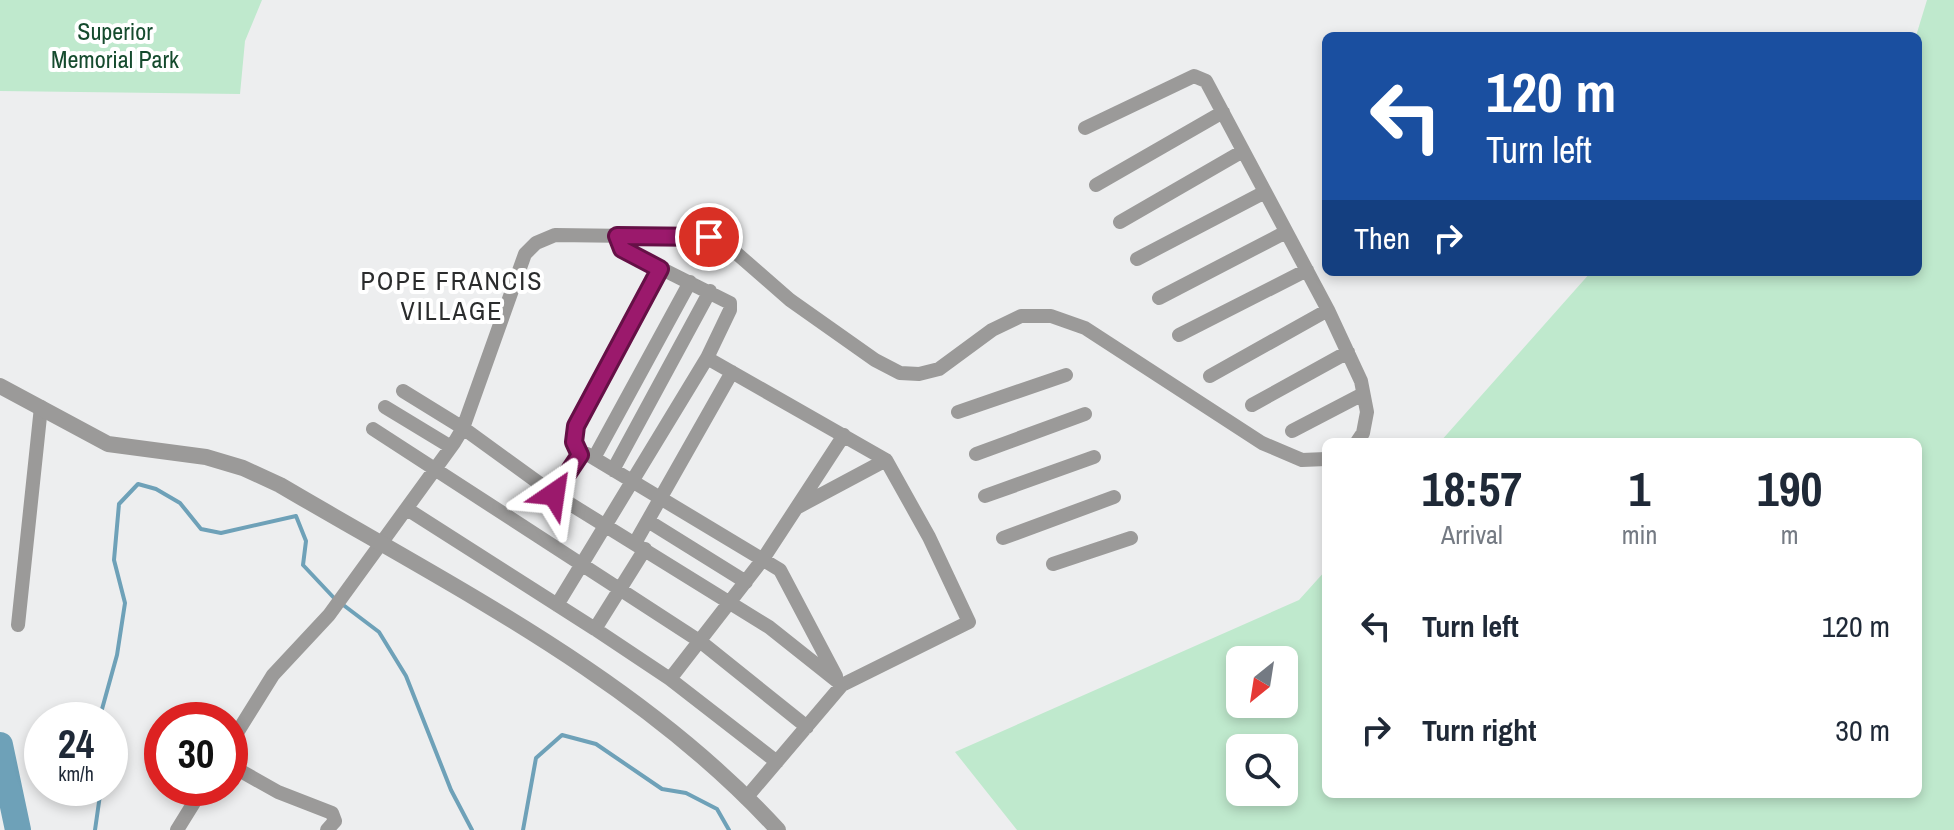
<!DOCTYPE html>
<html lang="en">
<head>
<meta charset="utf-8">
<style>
	:root { --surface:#fff; --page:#f2f2f3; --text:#1f2937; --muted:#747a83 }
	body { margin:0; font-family:"Archivo Narrow",sans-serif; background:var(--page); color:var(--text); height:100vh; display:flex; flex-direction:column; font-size:30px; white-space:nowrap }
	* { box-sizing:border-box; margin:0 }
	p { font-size:26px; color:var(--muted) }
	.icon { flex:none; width:44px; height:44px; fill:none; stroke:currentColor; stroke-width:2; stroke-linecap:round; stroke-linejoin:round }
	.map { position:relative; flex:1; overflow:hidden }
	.side { position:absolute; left:1322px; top:438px; width:600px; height:360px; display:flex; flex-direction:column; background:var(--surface); border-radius:12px; box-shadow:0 4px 12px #0003 }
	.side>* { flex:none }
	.top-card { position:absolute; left:1322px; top:32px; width:600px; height:244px; border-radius:12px; box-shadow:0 4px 12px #0003; background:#1a4fa0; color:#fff; overflow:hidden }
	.needle { width:52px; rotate:210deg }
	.controls { position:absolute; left:1226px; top:646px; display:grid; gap:16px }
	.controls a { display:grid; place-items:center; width:72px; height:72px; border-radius:12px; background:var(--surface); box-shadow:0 4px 12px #0003; font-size:40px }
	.speed { position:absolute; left:24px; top:702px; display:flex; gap:16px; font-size:40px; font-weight:700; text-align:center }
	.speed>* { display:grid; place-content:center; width:104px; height:104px; border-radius:50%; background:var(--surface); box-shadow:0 4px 12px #0003; line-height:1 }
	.speed small { font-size:20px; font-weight:400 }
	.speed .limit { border:12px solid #d22; background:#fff; color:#111 }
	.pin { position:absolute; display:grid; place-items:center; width:68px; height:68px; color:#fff; margin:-34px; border:4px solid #fff; border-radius:50%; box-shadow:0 2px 8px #0007 }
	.me { position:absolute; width:88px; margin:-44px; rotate:32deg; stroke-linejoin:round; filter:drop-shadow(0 0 6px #0008) }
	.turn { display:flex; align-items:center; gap:28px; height:168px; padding:0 32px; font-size:36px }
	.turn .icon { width:104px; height:104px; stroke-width:2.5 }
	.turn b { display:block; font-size:56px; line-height:68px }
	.then { display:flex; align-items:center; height:76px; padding:0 32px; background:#0003; gap:16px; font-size:30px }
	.eta { display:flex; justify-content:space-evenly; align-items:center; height:136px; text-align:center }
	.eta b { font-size:48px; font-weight:800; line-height:56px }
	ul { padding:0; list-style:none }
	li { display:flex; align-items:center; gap:24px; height:104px; padding:0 32px }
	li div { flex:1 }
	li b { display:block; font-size:30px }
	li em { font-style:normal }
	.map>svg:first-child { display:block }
</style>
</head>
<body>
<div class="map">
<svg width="1954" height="830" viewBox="0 0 1954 830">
	<rect width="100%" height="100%" fill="#edeeef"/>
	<path fill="#bfe9cd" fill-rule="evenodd" d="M0,0H262L245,41L240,94L0,91Z
		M1927,0H1954V830H1017L955,752L1299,600L1326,570V794H1918V442H1440L1591,272H1918L1916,36ZM1240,660H1284V704H1240ZM1240,748H1284V792H1240Z"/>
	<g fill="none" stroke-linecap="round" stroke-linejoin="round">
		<path stroke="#6ea1b8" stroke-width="4" d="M342,604L379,632L406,676L451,790L472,830
			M99,720L117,655L125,603L114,560L119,504L138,484L156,489L180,503L201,529L221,533L296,516L306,541L303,565L335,599
			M95,830L101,788
			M523,830L536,758L562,735L596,744L662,789L686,793L717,809L729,830"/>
		<path stroke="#6ea1b8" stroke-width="26" d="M0,745L18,830"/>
		<path stroke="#9b9a99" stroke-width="14" d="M1085,128L1194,76L1206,81L1328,310L1361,381L1367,412L1363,433L1357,442
			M1096,185L1223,112
			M1120,222L1243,151
			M1137,259L1265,192
			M1159,298L1286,232
			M1179,335L1307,270
			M707,358L886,460L929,537L969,622L842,685L746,798
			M1210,376L1328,310
			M403,391L463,428L554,494L769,627L842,685
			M1252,405L1348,352
			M385,407L451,447
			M958,412L1066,375
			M373,429L701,642L807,727
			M1292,431L1363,394
			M976,454L1085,414
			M580,455L574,442L576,426L660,269
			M594,458L690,282
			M613,470L710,291
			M554,494L580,455L587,454L780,570L836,676
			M985,496L1094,457
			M798,507L886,460
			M407,509L595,629
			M648,521L746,582
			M1003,538L1114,497
			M635,543L732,372
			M645,549L595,629L670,679L777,762
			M1053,564L1131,538
			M557,605L707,358L730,310V303L622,249L617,236
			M18,625L41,407
			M670,679L763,559L844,435
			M230,744L273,675L329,615L454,443L463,428L525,254L536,243L555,235L709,237L727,245L790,300L875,360L900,373L919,374L939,369L992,330L1021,316H1051L1085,328L1262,443L1302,460L1326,459
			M230,765L278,792L332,813L335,821L327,830
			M177,830L203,788"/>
		<path stroke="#9b9a99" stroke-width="16" d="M0,386L108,444L206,457L243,468L280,485C453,587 641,680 778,830"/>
	</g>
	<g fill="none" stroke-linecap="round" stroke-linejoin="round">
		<defs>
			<path id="route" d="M554,494L580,455L574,442L576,426L660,269L622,249L617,236L709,237"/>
		</defs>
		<use href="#route" stroke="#651046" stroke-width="20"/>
		<use href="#route" stroke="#9b196c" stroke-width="14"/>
	</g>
	<g text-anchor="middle" stroke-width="8" stroke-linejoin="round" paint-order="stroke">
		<g font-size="24" fill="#154b2e" stroke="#fff">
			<text x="115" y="40">Superior<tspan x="115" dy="28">Memorial Park</tspan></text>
		</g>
		<g font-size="26" letter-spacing="2" fill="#2b2c2d" stroke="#fff">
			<text x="452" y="290">POPE FRANCIS<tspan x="452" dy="30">VILLAGE</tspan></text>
		</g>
	</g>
</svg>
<div class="controls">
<a><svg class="needle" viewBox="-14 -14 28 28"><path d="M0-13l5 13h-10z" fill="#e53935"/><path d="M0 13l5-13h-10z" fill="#747a83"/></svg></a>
<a><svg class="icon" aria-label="search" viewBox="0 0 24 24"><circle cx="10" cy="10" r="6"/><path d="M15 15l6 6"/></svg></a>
</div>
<div class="speed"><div>24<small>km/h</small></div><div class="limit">30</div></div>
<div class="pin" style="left:709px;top:237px;background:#d93025"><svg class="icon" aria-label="arrive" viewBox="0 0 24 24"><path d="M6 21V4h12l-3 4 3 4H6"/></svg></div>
<svg class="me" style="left:554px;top:494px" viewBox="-20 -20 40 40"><path d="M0-17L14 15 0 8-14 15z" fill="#9b196c" stroke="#fff" stroke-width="4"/></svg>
<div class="top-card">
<div class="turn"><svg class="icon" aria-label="left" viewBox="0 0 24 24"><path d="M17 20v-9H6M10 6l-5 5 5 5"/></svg><div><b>120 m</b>Turn left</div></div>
<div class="then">Then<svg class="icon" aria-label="right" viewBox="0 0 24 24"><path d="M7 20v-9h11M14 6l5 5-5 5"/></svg></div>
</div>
<section class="side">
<div class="eta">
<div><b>18:57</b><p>Arrival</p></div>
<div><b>1</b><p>min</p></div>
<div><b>190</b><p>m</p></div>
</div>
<ul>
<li><svg class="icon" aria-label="left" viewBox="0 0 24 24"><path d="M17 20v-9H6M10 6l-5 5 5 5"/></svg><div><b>Turn left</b></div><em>120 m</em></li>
<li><svg class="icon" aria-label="right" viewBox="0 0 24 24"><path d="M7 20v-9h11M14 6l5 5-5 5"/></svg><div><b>Turn right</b></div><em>30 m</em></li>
</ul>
</section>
</div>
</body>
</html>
